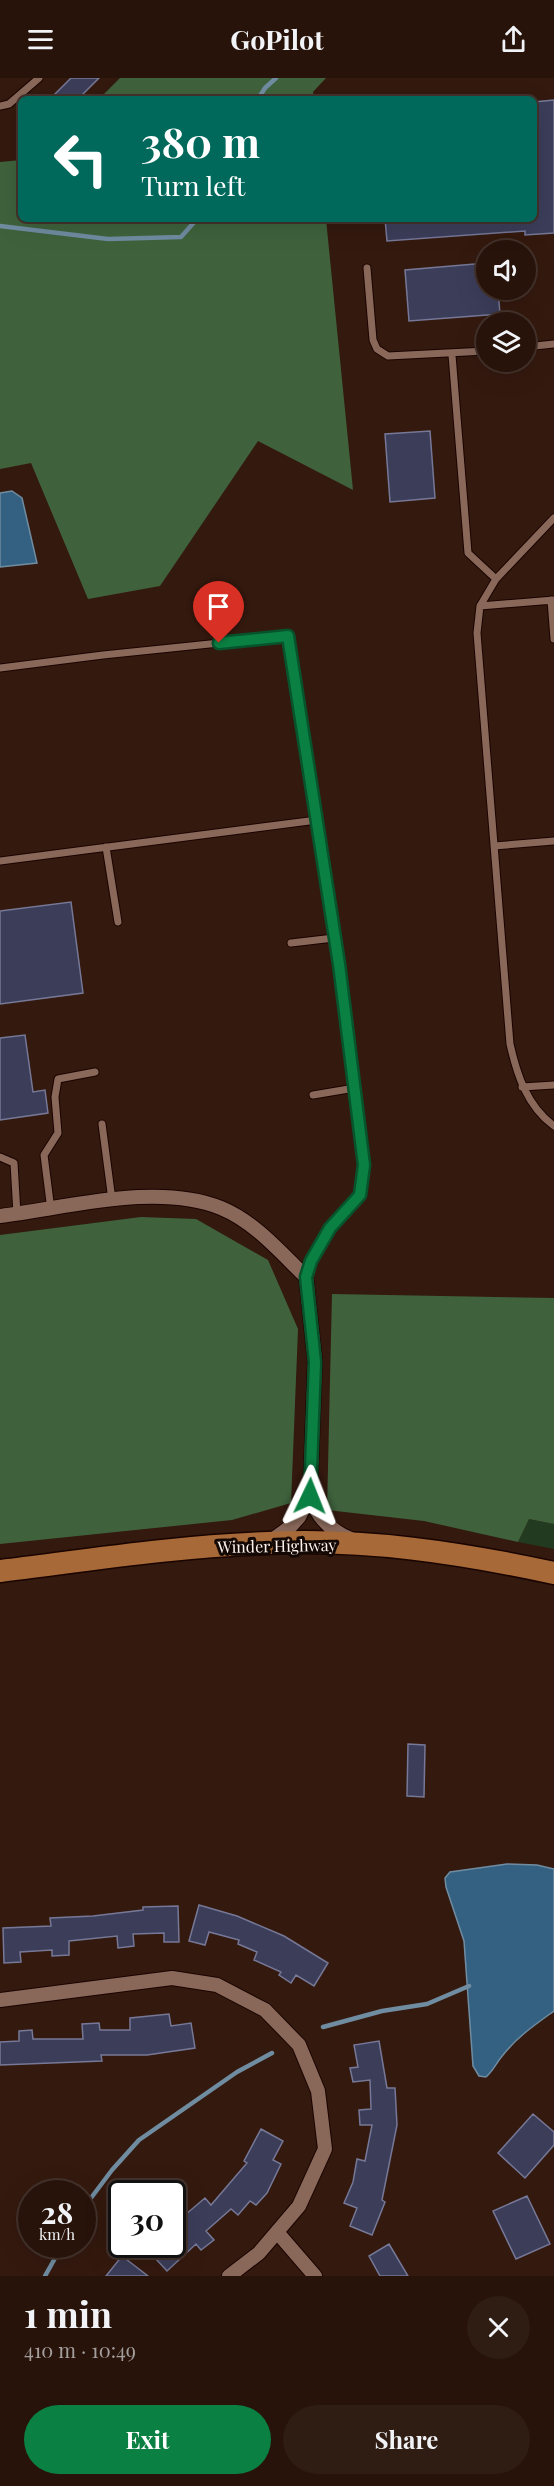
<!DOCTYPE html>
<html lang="en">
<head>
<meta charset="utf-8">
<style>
	:root { --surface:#27130a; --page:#2f1c13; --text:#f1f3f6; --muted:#a49e9c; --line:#43322b; --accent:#0b8043 }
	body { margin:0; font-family:"Playfair Display",serif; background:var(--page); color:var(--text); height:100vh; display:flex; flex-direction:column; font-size:22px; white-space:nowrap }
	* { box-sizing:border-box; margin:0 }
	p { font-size:20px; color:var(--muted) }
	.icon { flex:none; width:33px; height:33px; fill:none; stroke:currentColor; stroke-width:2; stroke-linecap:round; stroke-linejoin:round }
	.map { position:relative; height:2198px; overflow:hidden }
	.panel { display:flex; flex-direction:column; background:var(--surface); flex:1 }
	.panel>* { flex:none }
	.hud { position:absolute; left:18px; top:18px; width:519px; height:126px; border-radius:9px; box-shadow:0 6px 24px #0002,0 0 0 2px var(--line); background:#00695c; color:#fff; overflow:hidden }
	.tools { position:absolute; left:476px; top:162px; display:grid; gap:12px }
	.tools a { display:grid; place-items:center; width:60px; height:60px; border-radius:50%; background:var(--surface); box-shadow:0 6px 24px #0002,0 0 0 2px var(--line); font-size:30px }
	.speed { position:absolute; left:18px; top:2102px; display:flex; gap:12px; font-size:30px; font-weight:700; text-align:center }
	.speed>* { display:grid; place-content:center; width:78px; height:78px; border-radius:50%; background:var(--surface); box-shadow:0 6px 24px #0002,0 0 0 2px var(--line); line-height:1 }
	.speed small { font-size:15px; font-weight:400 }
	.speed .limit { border:3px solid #111; border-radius:9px; background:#fff; color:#111 }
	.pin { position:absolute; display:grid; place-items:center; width:51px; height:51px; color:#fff; margin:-62px -26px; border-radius:50% 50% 50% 0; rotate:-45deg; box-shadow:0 0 6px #0007 }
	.pin .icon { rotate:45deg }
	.me { position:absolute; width:66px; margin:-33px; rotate:2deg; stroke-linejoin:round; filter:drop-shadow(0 0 4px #0008) }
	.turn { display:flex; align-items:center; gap:21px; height:126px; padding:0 24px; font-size:27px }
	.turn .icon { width:78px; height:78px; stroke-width:2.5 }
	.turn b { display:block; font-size:42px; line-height:51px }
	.round { display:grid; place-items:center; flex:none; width:63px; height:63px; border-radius:32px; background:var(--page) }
	.overview { display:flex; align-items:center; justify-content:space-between; height:102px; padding:0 24px }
	h1 { font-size:36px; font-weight:700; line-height:45px }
	.primary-button { display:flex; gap:12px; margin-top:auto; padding:12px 24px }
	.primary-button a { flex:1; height:69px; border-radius:36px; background:var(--accent); color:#fff; font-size:24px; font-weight:700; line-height:69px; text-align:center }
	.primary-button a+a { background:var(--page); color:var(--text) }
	header { display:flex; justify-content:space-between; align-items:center; height:78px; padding:0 24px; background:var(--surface); font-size:27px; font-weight:700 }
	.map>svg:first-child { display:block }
</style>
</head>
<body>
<header><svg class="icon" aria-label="menu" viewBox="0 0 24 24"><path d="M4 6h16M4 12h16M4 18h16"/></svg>GoPilot<svg class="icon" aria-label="share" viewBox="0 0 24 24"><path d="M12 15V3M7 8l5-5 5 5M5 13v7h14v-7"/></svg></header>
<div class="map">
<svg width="554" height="2198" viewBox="0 0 554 2198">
	<rect width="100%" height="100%" fill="#34190e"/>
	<path fill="#223a20" d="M529,1441L554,1446V1471L518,1464Z"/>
	<path fill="#3f623c" d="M120,0H326L313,14L314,21H99Z
		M21,82V141H326L353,412L258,363L160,508L88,521L31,385L0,391V84Z
		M141,1139L196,1141L268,1182L298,1251L291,1425L232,1442L0,1466V1157Z
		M332,1216L554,1220V1446L529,1441L518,1464L424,1443L327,1432Z"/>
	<path fill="#346181" stroke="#708ca1" stroke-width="1.5" d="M12,413L22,420L37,485L0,489V415Z
		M507,1786L537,1787L554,1791V1933C536,1946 517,1959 503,1977C496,1985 494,1992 486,1999L479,1998L473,1988L464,1863L446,1809L445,1800L450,1794Z"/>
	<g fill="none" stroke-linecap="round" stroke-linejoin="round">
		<path stroke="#708ca1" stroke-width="4.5" d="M258,21L265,10L276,0
			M0,148L108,161L181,159L197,141
			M323,1949L382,1933L427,1926L469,1908
			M82,2132L112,2092L139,2062L237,1994L272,1975
			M45,2198L63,2166"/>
	</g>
	<path fill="#3c3d59" stroke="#767897" stroke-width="1.5" d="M71,0H99L78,21H50Z
		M554,22V155L525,157V153L387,163L385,141H534V24Z
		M486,185V212H498L500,236L409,243L405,192Z
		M430,353L435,420L390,424L385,356Z
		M71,824L83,915L0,926V833Z
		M25,957L33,1014L45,1012L48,1035L0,1042V960Z
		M408,1666L425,1667L424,1719L407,1718Z
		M199,1827L237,1838L284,1858L328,1885L314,1908L296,1897L291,1905L279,1897L281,1894L254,1882L257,1874L238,1866L239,1862L209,1854L205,1867L189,1863Z
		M178,1828L179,1864H164V1855L133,1856L134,1868L118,1870L117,1858L69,1863V1877L52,1878V1872L20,1874L21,1884L4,1885L3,1850L51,1848L50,1840L93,1838L143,1832V1829Z
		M169,1936L171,1948L191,1945L195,1970L147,1977H101L102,1983L0,1987V1964L19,1963V1953L32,1952L33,1961H83L82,1946L99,1945L100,1952H130V1940Z
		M379,1963L387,2010H395L397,2047L382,2122L385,2124L372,2157L350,2148L357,2130L344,2125L353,2104L357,2081L365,2083L372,2047H360L359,2032L371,2031L370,2002L353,2004L350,1990L358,1989L354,1967Z
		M533,2036L554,2054V2067L525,2100L498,2075Z
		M261,2051L283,2063L273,2082L281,2086L267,2115L256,2127L250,2123L238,2137L231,2131L206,2153L214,2162L201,2172L196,2166L167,2193L142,2166H172V2148L205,2120L211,2127L247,2085L244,2083Z
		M527,2118L550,2166L516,2181L493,2133Z
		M389,2166L408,2198H380L369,2178Z
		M122,2178L148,2198H106Z"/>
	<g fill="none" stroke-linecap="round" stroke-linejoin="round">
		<defs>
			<path id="service" d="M0,28L9,26L39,0
				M367,190L373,262L377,271L388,278L486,273
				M525,269L554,266
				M452,277L468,475L496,501L554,440
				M496,501L480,528L477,555L510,966C517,997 527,1028 554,1048
				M551,522L554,561
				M480,528L554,522
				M0,590L103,577L288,558L339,886L365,1087L360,1117L330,1150L311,1183L306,1199
				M494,768L554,763
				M106,769L118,844
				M0,783L317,742
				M291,865L334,860
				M522,1009L554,1007
				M313,1017L355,1010
				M102,1046L112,1122
				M0,1079L14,1085L17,1136
				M51,1132L44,1077L58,1055L55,1019L58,1001L95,994"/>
			<path id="minor" d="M0,1138C67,1130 157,1104 221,1130C255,1144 281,1175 306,1199L315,1283L310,1418L299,1439L290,1449L271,1463
				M310,1418C317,1439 330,1453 351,1461
				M0,1922L172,1900L217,1907L265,1932L299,1967L318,2013L325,2071L299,2128L259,2175L229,2198
				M277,2154L315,2198"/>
			<path id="primary" d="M0,1493C89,1482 179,1468 268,1465C364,1460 461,1475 554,1495"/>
		</defs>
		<use href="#service" stroke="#1a0400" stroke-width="9"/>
		<use href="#minor" stroke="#1a0400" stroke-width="16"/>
		<use href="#primary" stroke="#1a0400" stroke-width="25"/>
		<use href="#service" stroke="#89685a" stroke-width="7"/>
		<use href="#minor" stroke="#89685a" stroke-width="14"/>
		<use href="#primary" stroke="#a76937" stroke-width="22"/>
	</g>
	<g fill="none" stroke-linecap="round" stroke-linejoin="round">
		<defs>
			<path id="route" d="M219,565L288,558L339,886L364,1087L360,1117L330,1150L311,1183L306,1199L315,1284L310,1418"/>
		</defs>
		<use href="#route" stroke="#07532c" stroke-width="15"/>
		<use href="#route" stroke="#0b8043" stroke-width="10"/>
	</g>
	<g text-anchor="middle" stroke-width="6" stroke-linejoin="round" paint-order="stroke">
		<g font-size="16" fill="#fdf2ed" stroke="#130804">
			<text transform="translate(277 1468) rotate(-1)" y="6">Winder Highway</text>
		</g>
	</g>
</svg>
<div class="tools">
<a><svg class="icon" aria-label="sound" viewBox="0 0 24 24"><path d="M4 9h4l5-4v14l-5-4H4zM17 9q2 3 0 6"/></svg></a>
<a><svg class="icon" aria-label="layers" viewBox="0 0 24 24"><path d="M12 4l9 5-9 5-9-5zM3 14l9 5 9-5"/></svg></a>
</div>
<div class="speed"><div>28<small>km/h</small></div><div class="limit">30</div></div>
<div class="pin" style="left:219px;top:565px;background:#d93025"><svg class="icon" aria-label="arrive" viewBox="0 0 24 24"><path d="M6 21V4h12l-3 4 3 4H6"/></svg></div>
<svg class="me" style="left:310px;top:1418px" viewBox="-20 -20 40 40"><path d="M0-17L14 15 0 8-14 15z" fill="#0b8043" stroke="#fff" stroke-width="4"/></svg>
<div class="hud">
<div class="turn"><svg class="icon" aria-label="left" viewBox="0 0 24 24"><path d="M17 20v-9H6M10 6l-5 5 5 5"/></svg><div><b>380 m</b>Turn left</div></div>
</div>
</div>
<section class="panel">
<div class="overview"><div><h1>1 min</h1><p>410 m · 10:49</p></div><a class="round"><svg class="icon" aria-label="close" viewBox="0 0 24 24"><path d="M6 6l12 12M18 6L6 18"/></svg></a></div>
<div class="primary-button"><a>Exit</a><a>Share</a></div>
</section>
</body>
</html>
